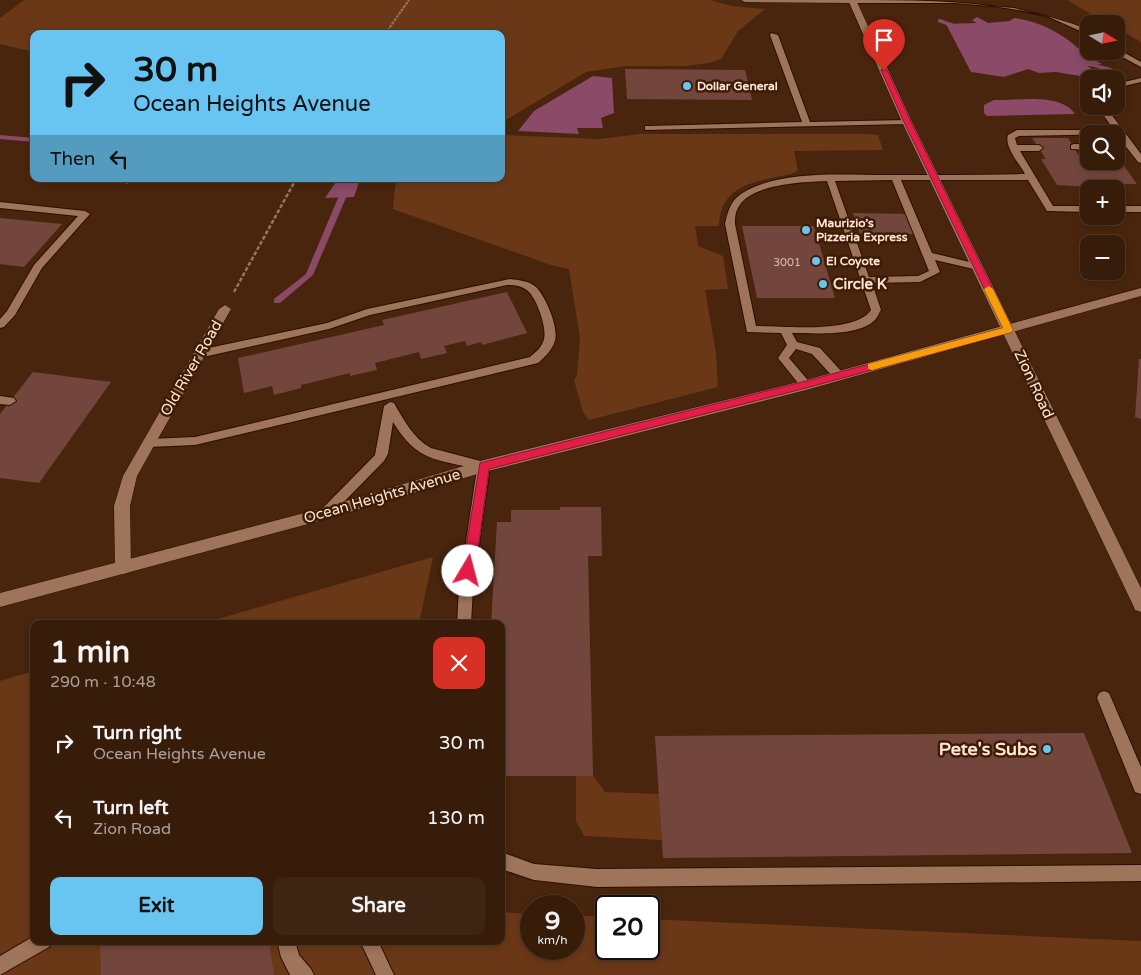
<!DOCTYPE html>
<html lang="en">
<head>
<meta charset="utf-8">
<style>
	:root { --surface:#371c0a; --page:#3e2513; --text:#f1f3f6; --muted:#aaa19c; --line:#513a2b; --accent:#68c4f0 }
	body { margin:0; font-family:"Varela Round",sans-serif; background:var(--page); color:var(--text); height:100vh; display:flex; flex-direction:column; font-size:19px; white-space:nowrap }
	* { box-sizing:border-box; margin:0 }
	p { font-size:16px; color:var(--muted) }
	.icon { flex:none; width:28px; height:28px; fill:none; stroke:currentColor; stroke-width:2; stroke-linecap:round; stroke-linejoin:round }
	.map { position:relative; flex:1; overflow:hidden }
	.side { position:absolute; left:30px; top:620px; width:475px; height:325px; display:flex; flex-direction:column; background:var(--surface); border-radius:10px; box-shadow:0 2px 8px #0003,0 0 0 1px var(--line) }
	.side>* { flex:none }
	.top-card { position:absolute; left:30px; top:30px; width:475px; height:152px; border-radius:10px; box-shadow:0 2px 8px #0003,0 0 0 1px var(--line); background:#68c4f0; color:#111; overflow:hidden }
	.needle { width:32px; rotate:100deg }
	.controls { position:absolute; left:1080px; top:15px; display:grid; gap:10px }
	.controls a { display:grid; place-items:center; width:45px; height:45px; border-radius:10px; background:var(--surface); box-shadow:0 2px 8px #0003,0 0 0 1px var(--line); font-size:25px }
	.speed { position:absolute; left:520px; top:895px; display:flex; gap:10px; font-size:25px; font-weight:700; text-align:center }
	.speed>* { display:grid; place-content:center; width:65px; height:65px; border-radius:50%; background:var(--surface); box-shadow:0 2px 8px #0003,0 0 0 1px var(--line); line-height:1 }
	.speed small { font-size:12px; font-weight:400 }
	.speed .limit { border:2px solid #111; border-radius:8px; background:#fff; color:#111 }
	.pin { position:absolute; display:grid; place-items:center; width:42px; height:42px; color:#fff; margin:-51px -21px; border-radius:50% 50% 50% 0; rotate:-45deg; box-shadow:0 0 5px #0007 }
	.pin .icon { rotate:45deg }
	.me { position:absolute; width:55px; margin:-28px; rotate:8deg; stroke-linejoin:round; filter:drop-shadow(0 0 4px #0008) }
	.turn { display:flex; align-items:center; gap:18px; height:105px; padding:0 20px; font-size:22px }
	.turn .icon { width:65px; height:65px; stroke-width:2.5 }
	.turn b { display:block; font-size:35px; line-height:42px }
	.then { display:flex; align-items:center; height:48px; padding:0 20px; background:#0003; gap:10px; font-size:19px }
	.round { display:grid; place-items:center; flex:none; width:52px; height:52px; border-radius:10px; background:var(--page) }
	.overview { display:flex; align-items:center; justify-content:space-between; height:85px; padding:0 20px }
	h1 { font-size:30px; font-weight:700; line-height:38px }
	.primary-button { display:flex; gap:10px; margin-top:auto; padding:10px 20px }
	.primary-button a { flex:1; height:58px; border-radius:10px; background:var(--accent); color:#111; font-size:20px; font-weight:700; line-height:58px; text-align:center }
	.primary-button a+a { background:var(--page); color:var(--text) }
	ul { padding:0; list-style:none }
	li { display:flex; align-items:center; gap:15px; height:75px; padding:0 20px }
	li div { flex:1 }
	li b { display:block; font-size:19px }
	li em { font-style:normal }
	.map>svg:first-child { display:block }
</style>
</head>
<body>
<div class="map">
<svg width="1141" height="975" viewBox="0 0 1141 975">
	<rect width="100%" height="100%" fill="#49250d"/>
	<path fill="#6a3817" d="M24,0H710L732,6L765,9L738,31L721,59L709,63L686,66H625L586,72L501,123V34H34V52L0,44V18Z
		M1067,0H1141V42L1116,28V24H1108Z
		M640,134H867L878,135L883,150L794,151L798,171C788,176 778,176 767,179C739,185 720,195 719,226H695L698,246L723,256L728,289L705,290L716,353L718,387L589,420L583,412L574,380L577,375L580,338L569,269L551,265L393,209L396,179H501V135L599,139Z
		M433,557L419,624H200Z
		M34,671V941H501V912L531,914V949H574V915L606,917V949H649V919L1141,941V975H0V681Z
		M576,776H593L605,792L659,794L662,840L584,836L576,821Z"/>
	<path fill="#8a4a68" d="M977,17L988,23L1010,21L1014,18C1030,20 1044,25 1059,34C1074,43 1085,56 1102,64L1088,66L1093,70L1080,76L1056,72L1039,73L1028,69L1004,77L971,72L946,24L976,23L972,20Z
		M593,76L612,78L614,113L601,118L603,128H577L579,134L518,131L534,111Z
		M994,100C1018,101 1060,92 1075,114L987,116L984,113V105Z
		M338,179H360L354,197L325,198Z"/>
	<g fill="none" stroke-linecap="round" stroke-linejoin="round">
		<path fill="#8a4a68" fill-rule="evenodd" d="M940,19L960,26L961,27L958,29L938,22V20Z
			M1080,60L1111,68L1112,69L1109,71L1078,63V61Z
			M0,135L34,138V142L0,139Z
			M126,179H134L127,184L123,182Z
			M346,179H354L313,275L280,303H274V299L306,274Z"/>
	</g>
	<path fill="#73463d" d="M625,69L745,70L752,100L627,99Z
		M1032,138H1068L1081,159H1089V161H1116L1119,159L1137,184L1088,185L1090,187L1057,185L1041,159H1046Z
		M853,213L908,214L917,234H860Z
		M0,218L62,224L24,267L0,264Z
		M742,226H814L835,298H757Z
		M507,292L527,333L482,345L481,342L467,346L465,341L444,346L447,353L421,359L419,352L375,363L377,370L350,376V373L301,385V388L274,395L272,386L244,393L238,358L384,325L382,320Z
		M1139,359H1141V419L1135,417Z
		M33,372L111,382L39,483L0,478V414Z
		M560,507H601L602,556H588L593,776H501V624H491L497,522H511V510H560Z
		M1084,733L1132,853L663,858L655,736Z
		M100,941H269L274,975H101Z"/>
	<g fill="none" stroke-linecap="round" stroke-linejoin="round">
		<defs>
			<path id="service" d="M850,0C932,0 1014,0 1089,30V35L1049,17L1014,8L955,3H853Z
				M771,33L778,35L810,122L907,120L911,122L907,124L645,130V126H648L802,122L770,35Z
				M1116,48L1141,62V67L1113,52L1116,51Z
				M1141,78V82L1116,88V84Z
				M1097,106H1105L1141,154V163L1138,162L1116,134L1019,136L1015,138L1017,145H1039L1043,148L1039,151H1020L1053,206H1089V212L1047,211L1028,180H901L932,253L982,265L983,267L978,270L935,260L940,272L920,282L872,283L881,310C879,313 877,318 875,320C858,337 814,333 792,333L797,342L820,348L842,372L844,375L842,378H834L812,354L796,349L789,358L812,385L806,389L802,388L778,358L787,345L781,333L747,332L725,224C728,209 732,198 746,191C784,170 843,175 885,175C931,175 978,175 1025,174C1019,163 1004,147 1008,135L1017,130H1114ZM892,180L929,271L918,276L869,277L835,181ZM827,181L871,310C855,334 783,326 756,326L735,224C735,219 735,213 738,208C749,184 803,182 827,181Z
				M1074,144H1089V150L1071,149V145Z
				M0,202L85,211L90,214L42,268L15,315L4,327L0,328V319L7,311L34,265L78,216L0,208Z
				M1116,206H1141V212H1116Z
				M510,279C519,280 529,281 536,287C546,297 559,328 555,341C552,350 545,357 538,363L195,445L149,447L143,443L149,439L195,437L530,357C536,352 542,347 544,339C547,328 537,300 529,292C523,286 515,285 507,285L370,315L329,329L199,358L194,354L199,350L327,323L367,309Z
				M0,396L14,398L16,401L10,405L0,404Z
				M390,402L394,403C404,420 413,438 431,448L488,463L490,466L473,588L471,624H457L459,588L477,469C436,459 417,462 393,422L388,454L384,461L328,518H318L317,514L375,455L384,406Z
				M1104,691L1109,693L1141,767V794L1135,792L1097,698L1099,693Z
				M501,852L534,864L597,869L1141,865V881L597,887L534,880L501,869Z
				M34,936V941H52L49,947L0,975V956Z
				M277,941H295L299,955L311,969L314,975H290L281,957Z
				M360,941H378L394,975H376Z"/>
			<path id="minor" d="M741,0H856L857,1L853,3L745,2Z
				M225,305L231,309L137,476L130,506L131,567L129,572L123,574L117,572L115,567L114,506L123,476L219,309Z"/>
			<path id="tertiary" d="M848,0H856L912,122L1141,588V612L1135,610L1133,605L902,122Z"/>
			<path id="secondary" d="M1141,288V296L806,390L484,472L323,520L0,607V593L323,508L484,460L806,380Z"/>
		</defs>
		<use href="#service" stroke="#2a1001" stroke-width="2"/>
		<use href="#minor" stroke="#2a1001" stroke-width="1"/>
		<use href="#tertiary" stroke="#2a1001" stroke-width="1"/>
		<use href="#secondary" stroke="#2a1001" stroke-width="1"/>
		<path stroke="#957662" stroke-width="2" stroke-dasharray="3 1" stroke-linecap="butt" d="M385,34L409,0"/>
		<path stroke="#957662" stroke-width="2.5" stroke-dasharray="4 2" stroke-linecap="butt" d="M234,292L296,179"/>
		<use href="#service" fill="#9e745b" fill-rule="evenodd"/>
		<use href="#minor" fill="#9e745b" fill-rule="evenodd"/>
		<use href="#tertiary" fill="#9e745b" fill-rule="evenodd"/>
		<use href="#secondary" fill="#9e745b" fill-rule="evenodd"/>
	</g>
	<path fill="#e11d48" stroke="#92132f" d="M884,68L887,70L911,122L1013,330L1012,332L806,388L489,469L475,571L473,574H464L462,571L480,463L806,381L1003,328L904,122L881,70Z"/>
	<path fill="#f59e0b" d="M989,286L993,289L1013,330L1012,332L872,370L868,369V364L1003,328L984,289Z"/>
	<g fill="#68c4f0" stroke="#3e1b03" stroke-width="2">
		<circle cx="687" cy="86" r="5"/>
		<circle cx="806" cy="230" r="5"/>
		<circle cx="816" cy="261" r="5"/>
		<circle cx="823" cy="284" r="5"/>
		<circle cx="1047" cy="749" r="5"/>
	</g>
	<g text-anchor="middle" stroke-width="5" stroke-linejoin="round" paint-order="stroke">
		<g font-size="11" fill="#dbbdb0">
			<text x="787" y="266">3001</text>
		</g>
		<g font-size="12" font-weight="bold" fill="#fee5d7" stroke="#3e1b03" text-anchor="start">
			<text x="697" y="90">Dollar General</text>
			<text x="816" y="227">Maurizio’s<tspan x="816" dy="14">Pizzeria Express</tspan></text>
			<text x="826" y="265">El Coyote</text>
		</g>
		<g font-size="15" font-weight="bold" fill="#fee5d7" stroke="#3e1b03" text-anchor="start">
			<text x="833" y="289">Circle K</text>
		</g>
		<g font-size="15" fill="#fee5d7" stroke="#3e1b03">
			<text transform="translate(191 368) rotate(-60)" y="5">Old River Road</text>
			<text transform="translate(1034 384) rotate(65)" y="5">Zion Road</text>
			<text transform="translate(382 496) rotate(-16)" y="5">Ocean Heights Avenue</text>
		</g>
		<g font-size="18" font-weight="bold" fill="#fee5d7" stroke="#3e1b03" text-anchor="end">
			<text x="1037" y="755">Pete's Subs</text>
		</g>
	</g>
</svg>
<div class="controls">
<a><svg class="needle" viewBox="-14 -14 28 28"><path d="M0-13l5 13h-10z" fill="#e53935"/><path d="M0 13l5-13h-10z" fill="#aaa19c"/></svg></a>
<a><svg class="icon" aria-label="sound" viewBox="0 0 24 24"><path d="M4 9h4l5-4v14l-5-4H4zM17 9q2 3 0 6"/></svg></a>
<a><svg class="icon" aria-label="search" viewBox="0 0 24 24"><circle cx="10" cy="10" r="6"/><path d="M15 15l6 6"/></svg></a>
<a>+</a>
<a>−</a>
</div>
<div class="speed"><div>9<small>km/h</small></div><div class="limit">20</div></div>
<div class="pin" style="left:884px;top:70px;background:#d93025"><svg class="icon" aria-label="arrive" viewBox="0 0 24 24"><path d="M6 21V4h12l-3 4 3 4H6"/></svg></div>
<svg class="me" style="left:468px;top:571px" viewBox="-20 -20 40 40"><circle r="19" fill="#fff"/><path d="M0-13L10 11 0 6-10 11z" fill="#e11d48"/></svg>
<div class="top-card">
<div class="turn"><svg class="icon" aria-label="right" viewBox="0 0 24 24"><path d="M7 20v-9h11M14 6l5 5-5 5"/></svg><div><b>30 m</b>Ocean Heights Avenue</div></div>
<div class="then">Then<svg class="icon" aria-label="left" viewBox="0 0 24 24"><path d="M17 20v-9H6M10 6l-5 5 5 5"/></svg></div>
</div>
<section class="side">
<div class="overview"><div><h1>1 min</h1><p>290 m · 10:48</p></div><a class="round" style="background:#d93025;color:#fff"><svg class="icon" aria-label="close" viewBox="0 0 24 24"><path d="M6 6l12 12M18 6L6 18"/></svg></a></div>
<ul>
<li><svg class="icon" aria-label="right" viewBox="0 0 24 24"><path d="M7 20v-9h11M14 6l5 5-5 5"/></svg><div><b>Turn right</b><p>Ocean Heights Avenue</p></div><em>30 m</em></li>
<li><svg class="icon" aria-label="left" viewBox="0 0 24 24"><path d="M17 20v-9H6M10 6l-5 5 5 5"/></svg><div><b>Turn left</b><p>Zion Road</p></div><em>130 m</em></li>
</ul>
<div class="primary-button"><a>Exit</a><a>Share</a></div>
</section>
</div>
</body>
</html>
